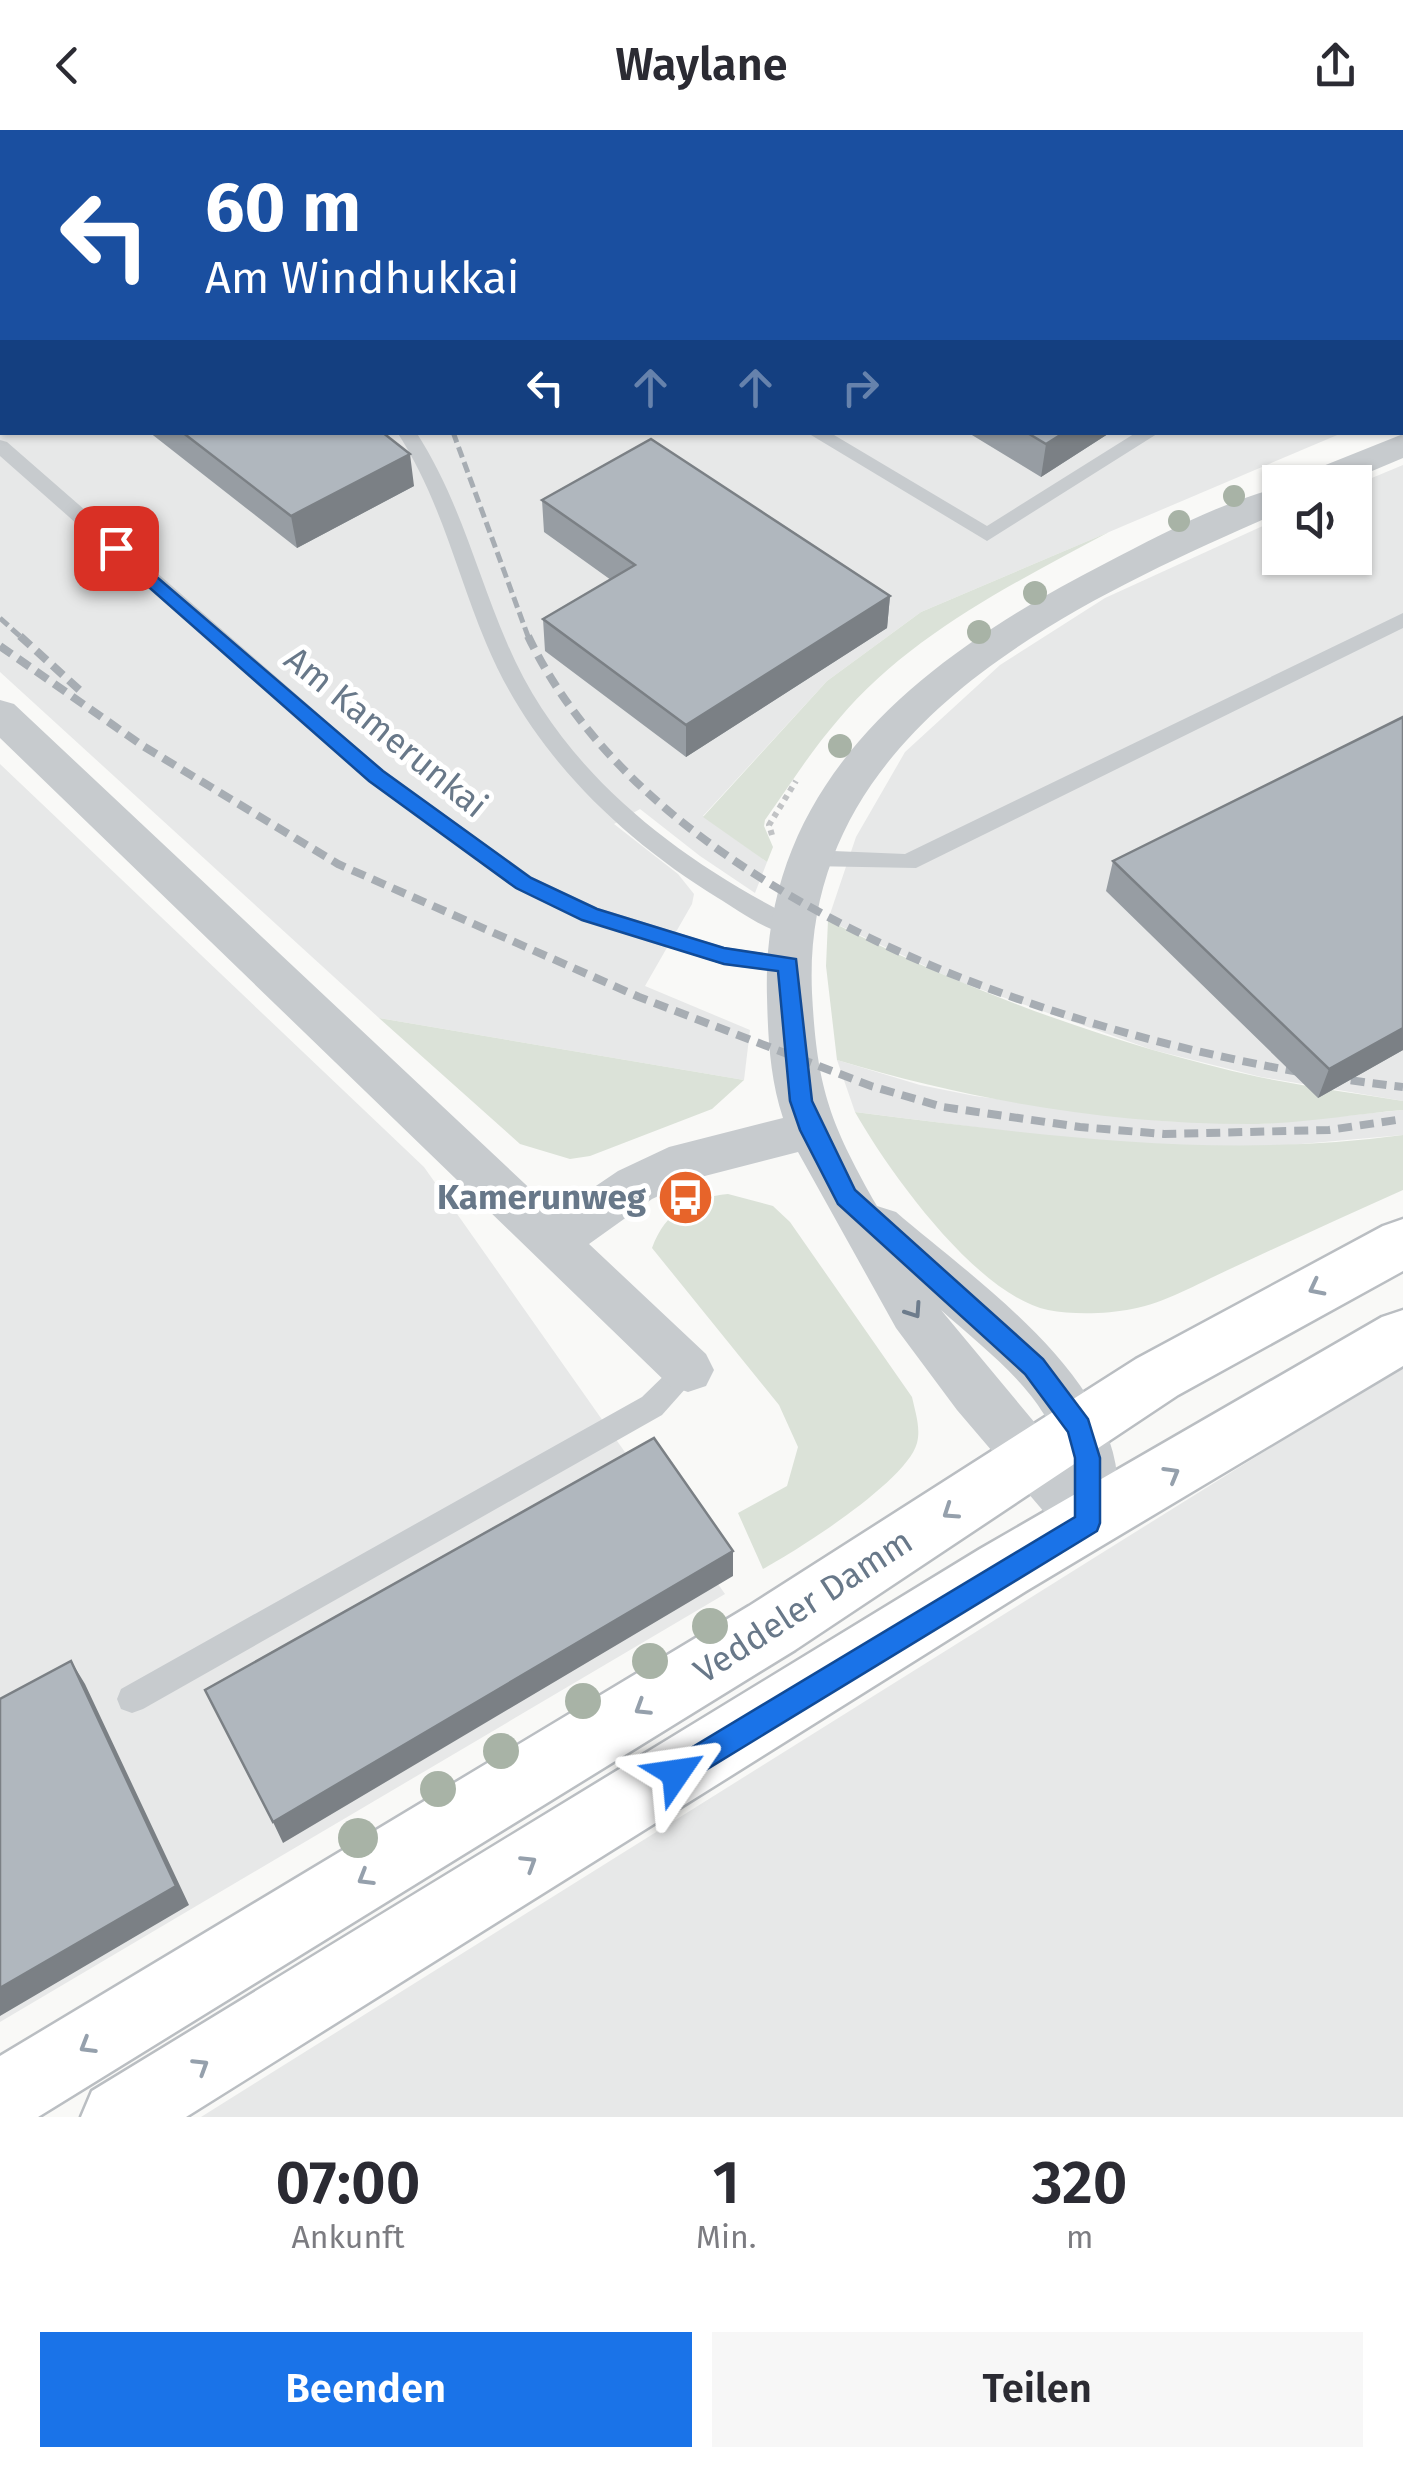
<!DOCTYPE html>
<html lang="de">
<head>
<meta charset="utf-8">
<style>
	:root { --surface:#fff; --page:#f7f7f7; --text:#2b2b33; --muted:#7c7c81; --accent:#1a73e8 }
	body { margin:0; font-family:"Fira Sans",sans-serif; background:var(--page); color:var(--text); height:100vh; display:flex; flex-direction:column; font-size:38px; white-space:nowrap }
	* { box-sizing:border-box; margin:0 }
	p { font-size:32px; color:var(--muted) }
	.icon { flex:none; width:55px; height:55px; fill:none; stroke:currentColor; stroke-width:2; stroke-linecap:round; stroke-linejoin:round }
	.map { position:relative; height:1987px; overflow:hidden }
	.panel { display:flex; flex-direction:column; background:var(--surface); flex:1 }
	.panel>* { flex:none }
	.top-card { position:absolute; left:0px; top:0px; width:1405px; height:305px; box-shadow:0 2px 8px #0004; background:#1a4fa0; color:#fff; overflow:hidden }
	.tools { position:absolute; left:1262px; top:335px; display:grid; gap:20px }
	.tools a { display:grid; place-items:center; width:110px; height:110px; border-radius:0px; background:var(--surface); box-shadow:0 2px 8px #0004; font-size:50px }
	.pin { position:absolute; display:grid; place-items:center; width:85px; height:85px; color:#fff; margin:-42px; border-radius:20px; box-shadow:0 5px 15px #0006 }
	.me { position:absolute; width:110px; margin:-55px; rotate:58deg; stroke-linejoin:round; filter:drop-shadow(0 0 8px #0008) }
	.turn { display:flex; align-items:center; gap:35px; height:210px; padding:0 40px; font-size:45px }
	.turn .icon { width:130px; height:130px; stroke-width:2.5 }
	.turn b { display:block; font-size:70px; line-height:85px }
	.lanes { display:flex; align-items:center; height:95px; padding:0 40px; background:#0003; justify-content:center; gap:50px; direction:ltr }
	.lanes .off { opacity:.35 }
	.eta { display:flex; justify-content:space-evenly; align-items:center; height:170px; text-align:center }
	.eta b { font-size:60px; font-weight:600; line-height:70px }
	.cta { display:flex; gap:20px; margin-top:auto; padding:20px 40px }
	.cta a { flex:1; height:115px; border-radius:0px; background:var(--accent); color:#fff; font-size:40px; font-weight:600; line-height:115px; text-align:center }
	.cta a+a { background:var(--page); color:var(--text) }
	header { display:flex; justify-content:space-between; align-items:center; height:130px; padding:0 40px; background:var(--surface); font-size:45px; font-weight:600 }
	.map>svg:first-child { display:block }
</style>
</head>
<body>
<header><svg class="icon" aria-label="back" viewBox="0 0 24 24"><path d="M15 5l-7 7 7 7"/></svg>Waylane<svg class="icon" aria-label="share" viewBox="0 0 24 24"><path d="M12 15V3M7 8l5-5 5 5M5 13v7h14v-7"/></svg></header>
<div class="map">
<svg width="1403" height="1987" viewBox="0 0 1403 1987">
	<rect width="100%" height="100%" fill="#f9f9f7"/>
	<path fill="#e7e8e8" d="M0,0L1094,2H2V302L1342,303L921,482L827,551L703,686L767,732L755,763L700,726L640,679L614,694L678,744L694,764L692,774L645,856L750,900L744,950L379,888L0,542Z
		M1403,335V971L1261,947L1153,920L957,851L828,790L856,707L905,622L1000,535L1105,468L1280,388V428H1355V355Z
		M0,634L424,1037L725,1464L0,1892Z
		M837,930L920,955L975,966L1162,991L1262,994L1403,980V1005L1268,1017L1184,1018L1071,1009L855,982Z
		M1403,1235V1987H201L1105,1421Z"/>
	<path fill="#dbe2d8" d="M1109,402C1014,453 909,505 838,590C811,621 789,656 765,690L764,696L773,717L767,732L703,687L827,551L921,482Z
		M828,790C964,860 1110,914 1259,947C1307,957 1355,963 1403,971V980C1355,984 1306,993 1258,994C1115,995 973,971 837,930L826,836Z
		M379,888L744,950L712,979L590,1026L570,1029L520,1014Z
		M855,982C1040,1005 1216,1030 1403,1005V1060C1345,1086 1288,1112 1230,1139C1199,1153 1165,1173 1132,1179C1107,1184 1073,1185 1048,1180C977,1165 889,1042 855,982Z
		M728,1064L773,1076L790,1092L912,1267C915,1281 921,1298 917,1313C907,1351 798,1420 763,1439L738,1383L787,1356L798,1317L779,1275L652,1118C666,1081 690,1068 728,1064Z"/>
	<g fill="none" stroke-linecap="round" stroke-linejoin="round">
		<defs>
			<path id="primary" d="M1403,1089V1141L1178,1265L795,1520L38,1987H0V1926L749,1476L1136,1229L1383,1096Z
				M1403,1180V1236L1026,1461L186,1987H81L92,1961L980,1419L1382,1187Z"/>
		</defs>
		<use href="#primary" stroke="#babec2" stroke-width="5"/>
		<path stroke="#c1c3c5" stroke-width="6" stroke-dasharray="5 5" stroke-linecap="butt" d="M772,705L769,695L796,651"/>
		<path fill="#c7cbce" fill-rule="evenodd" d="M989,0H1009L1010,2H991Z
			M1235,0H1255L1256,2H1237Z
			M1402,63H1403V73H1402Z
			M397,302H416C459,368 476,441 507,513C561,642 678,730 800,791L804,797L800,803C777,810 738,780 718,768C619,707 531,622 486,513C456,441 440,368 397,302Z
			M806,302H829L987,396L1137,302H1160L987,411Z
			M0,310L7,312L384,641L532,747L598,778L724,817L796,828L800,834L796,840L788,843L724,835L582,790L516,759L368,651L0,326Z
			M1403,483V498L916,738L809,736L798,728L809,720L905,724Z
			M688,1228L698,1232L702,1240L662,1285L143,1579L132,1583L121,1579L117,1569L121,1559L642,1267L678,1232Z"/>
		<path fill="#c7cbce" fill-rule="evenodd" d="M1115,0H1149L1150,2H1116Z
			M1402,124H1403V145H1402Z
			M1403,304V328L1346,352H1298L1303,344Z
			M1280,357V382C1073,473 800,596 812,863C817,959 830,993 877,1076L896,1082C980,1155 1166,1278 1106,1410L1087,1418L1068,1410L957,1280L896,1198L798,1022L697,1048L652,1069L589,1114L706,1224L714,1240L706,1256L688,1262L670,1256L0,608V570L14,574L556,1083L618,1041L669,1017L783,988C770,949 768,908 767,867C760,647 929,524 1106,433C1160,405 1221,372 1280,357ZM941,1180C983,1218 1048,1265 1060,1323Z"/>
		<use href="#primary" fill="#fff" fill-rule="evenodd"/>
		<path stroke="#a7adb3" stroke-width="5" stroke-dasharray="11 5" stroke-linecap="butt" d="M453,302L529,509
			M0,488L23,509"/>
		<path stroke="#a7adb3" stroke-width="8" stroke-dasharray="14 8" stroke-linecap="butt" d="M20,506L85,565
			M528,506C663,789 1115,925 1403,957
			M0,516L143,616L338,734L639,867L871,956L943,977L1080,997L1164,1004L1329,1000L1403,989"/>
	</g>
	<g fill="#a8b3a6">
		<circle cx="1234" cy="366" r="11"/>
		<circle cx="1179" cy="391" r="11"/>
		<circle cx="1035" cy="463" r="12"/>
		<circle cx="979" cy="502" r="12"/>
		<circle cx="840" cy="616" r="12"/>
		<circle cx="710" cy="1496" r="18"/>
		<circle cx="650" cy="1531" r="18"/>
		<circle cx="583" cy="1571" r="18"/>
		<circle cx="501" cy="1621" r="18"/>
		<circle cx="438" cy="1659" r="18"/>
		<circle cx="358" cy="1708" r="20"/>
	</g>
	<path fill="#979da3" d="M0,0L2,2V188L0,186Z
		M472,0H900L905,2H472Z
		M149,302H382L414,356L297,418Z
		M967,302H1111L1041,347Z
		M542,370L890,466L887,498L686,627L545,521L543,489L611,450L544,402Z
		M1403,587V920L1318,968L1106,761L1113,731Z"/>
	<path fill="#7b8085" d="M1065,302H1111L1041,347L1046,314Z
		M410,324L414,356L297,418L291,386Z
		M890,466L887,498L686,627V595Z
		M1403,898V920L1318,968L1329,939Z
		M733,1421V1446L283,1713L273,1692Z
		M71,1531L85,1554L189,1775L0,1886V1858Z"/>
	<path fill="#b0b7be" stroke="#7b8085" stroke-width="2.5" d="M0,0H108L110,1L2,2V164L0,162Z
		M514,0H900L905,2H518Z
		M182,302H382L410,324L291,386Z
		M1026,302H1065L1046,314Z
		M651,309L890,466L686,595L543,489L635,435L542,370Z
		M1403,587V898L1329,939L1113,731Z
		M654,1308L733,1421L273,1692L205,1560Z
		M71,1531L176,1756L0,1858V1569Z"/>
	<defs><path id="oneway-chevron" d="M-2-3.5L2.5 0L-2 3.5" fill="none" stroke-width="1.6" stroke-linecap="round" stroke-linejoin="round" transform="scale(2.5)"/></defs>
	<g stroke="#95a0ac">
		<use href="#oneway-chevron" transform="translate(1316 1158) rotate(153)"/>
		<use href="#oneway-chevron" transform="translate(1172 1344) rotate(-30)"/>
		<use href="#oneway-chevron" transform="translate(950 1382) rotate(146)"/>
		<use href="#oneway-chevron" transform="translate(642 1578) rotate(148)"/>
		<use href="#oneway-chevron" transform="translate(529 1733) rotate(-32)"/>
		<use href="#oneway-chevron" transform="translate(365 1748) rotate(149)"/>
		<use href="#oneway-chevron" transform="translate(87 1916) rotate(149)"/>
		<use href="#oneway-chevron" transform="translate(201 1936) rotate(-32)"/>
	</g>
	<use stroke="#6d7c8c" href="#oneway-chevron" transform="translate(914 1181) rotate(56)"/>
	<path fill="#1a73e8" stroke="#114b97" stroke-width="2.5" d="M116,412L383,641L531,748L597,779L675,803L724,818L796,829L812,971L855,1060L1043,1229L1088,1289L1100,1328V1393L1097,1401L686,1652L676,1657L666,1652L662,1643L666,1633L1075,1387V1328L1068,1302L1025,1244L838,1074L800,1000L790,971L778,841L724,834L582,790L516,758L369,651L109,422L107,418Z"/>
	<defs>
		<symbol id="bus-disc" viewBox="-11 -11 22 22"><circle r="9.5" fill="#e7642a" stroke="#fff"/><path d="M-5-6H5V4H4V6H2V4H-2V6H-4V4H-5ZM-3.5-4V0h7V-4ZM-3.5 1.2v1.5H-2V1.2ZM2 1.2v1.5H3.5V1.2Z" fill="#fff"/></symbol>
	</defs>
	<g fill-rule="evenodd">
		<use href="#bus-disc" x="654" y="1036" width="63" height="63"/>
	</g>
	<g text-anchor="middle" stroke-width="10" stroke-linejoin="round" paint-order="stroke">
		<g font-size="35" fill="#687889" stroke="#fff">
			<text transform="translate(386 602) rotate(39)" y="12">Am Kamerunkai</text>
			<text transform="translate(803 1476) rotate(-33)" y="12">Veddeler Damm</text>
		</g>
		<g font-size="35" font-weight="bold" fill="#687889" stroke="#fff" text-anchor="end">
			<text x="646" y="1079">Kamerunweg</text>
		</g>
	</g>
</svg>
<div class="tools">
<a><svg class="icon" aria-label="sound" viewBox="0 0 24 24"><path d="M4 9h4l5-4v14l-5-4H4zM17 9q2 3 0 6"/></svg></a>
</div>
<div class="pin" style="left:116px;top:418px;background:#d93025"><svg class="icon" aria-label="arrive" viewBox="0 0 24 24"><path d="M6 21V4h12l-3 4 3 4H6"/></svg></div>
<svg class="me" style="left:676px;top:1643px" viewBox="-20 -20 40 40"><path d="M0-17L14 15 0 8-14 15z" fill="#1a73e8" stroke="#fff" stroke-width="4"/></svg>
<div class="top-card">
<div class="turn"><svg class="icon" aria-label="left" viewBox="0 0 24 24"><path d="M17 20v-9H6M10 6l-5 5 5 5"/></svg><div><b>60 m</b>Am Windhukkai</div></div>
<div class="lanes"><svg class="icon" aria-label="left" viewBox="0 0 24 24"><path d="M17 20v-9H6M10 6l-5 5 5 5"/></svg><svg class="icon off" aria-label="ahead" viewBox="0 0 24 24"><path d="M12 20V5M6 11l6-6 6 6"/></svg><svg class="icon off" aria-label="ahead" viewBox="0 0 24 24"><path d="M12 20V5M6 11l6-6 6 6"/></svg><svg class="icon off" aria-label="right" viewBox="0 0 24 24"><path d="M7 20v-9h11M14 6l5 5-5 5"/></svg></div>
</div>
</div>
<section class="panel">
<div class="eta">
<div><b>07:00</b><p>Ankunft</p></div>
<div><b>1</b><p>Min.</p></div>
<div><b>320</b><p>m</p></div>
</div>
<div class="cta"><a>Beenden</a><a>Teilen</a></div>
</section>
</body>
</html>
